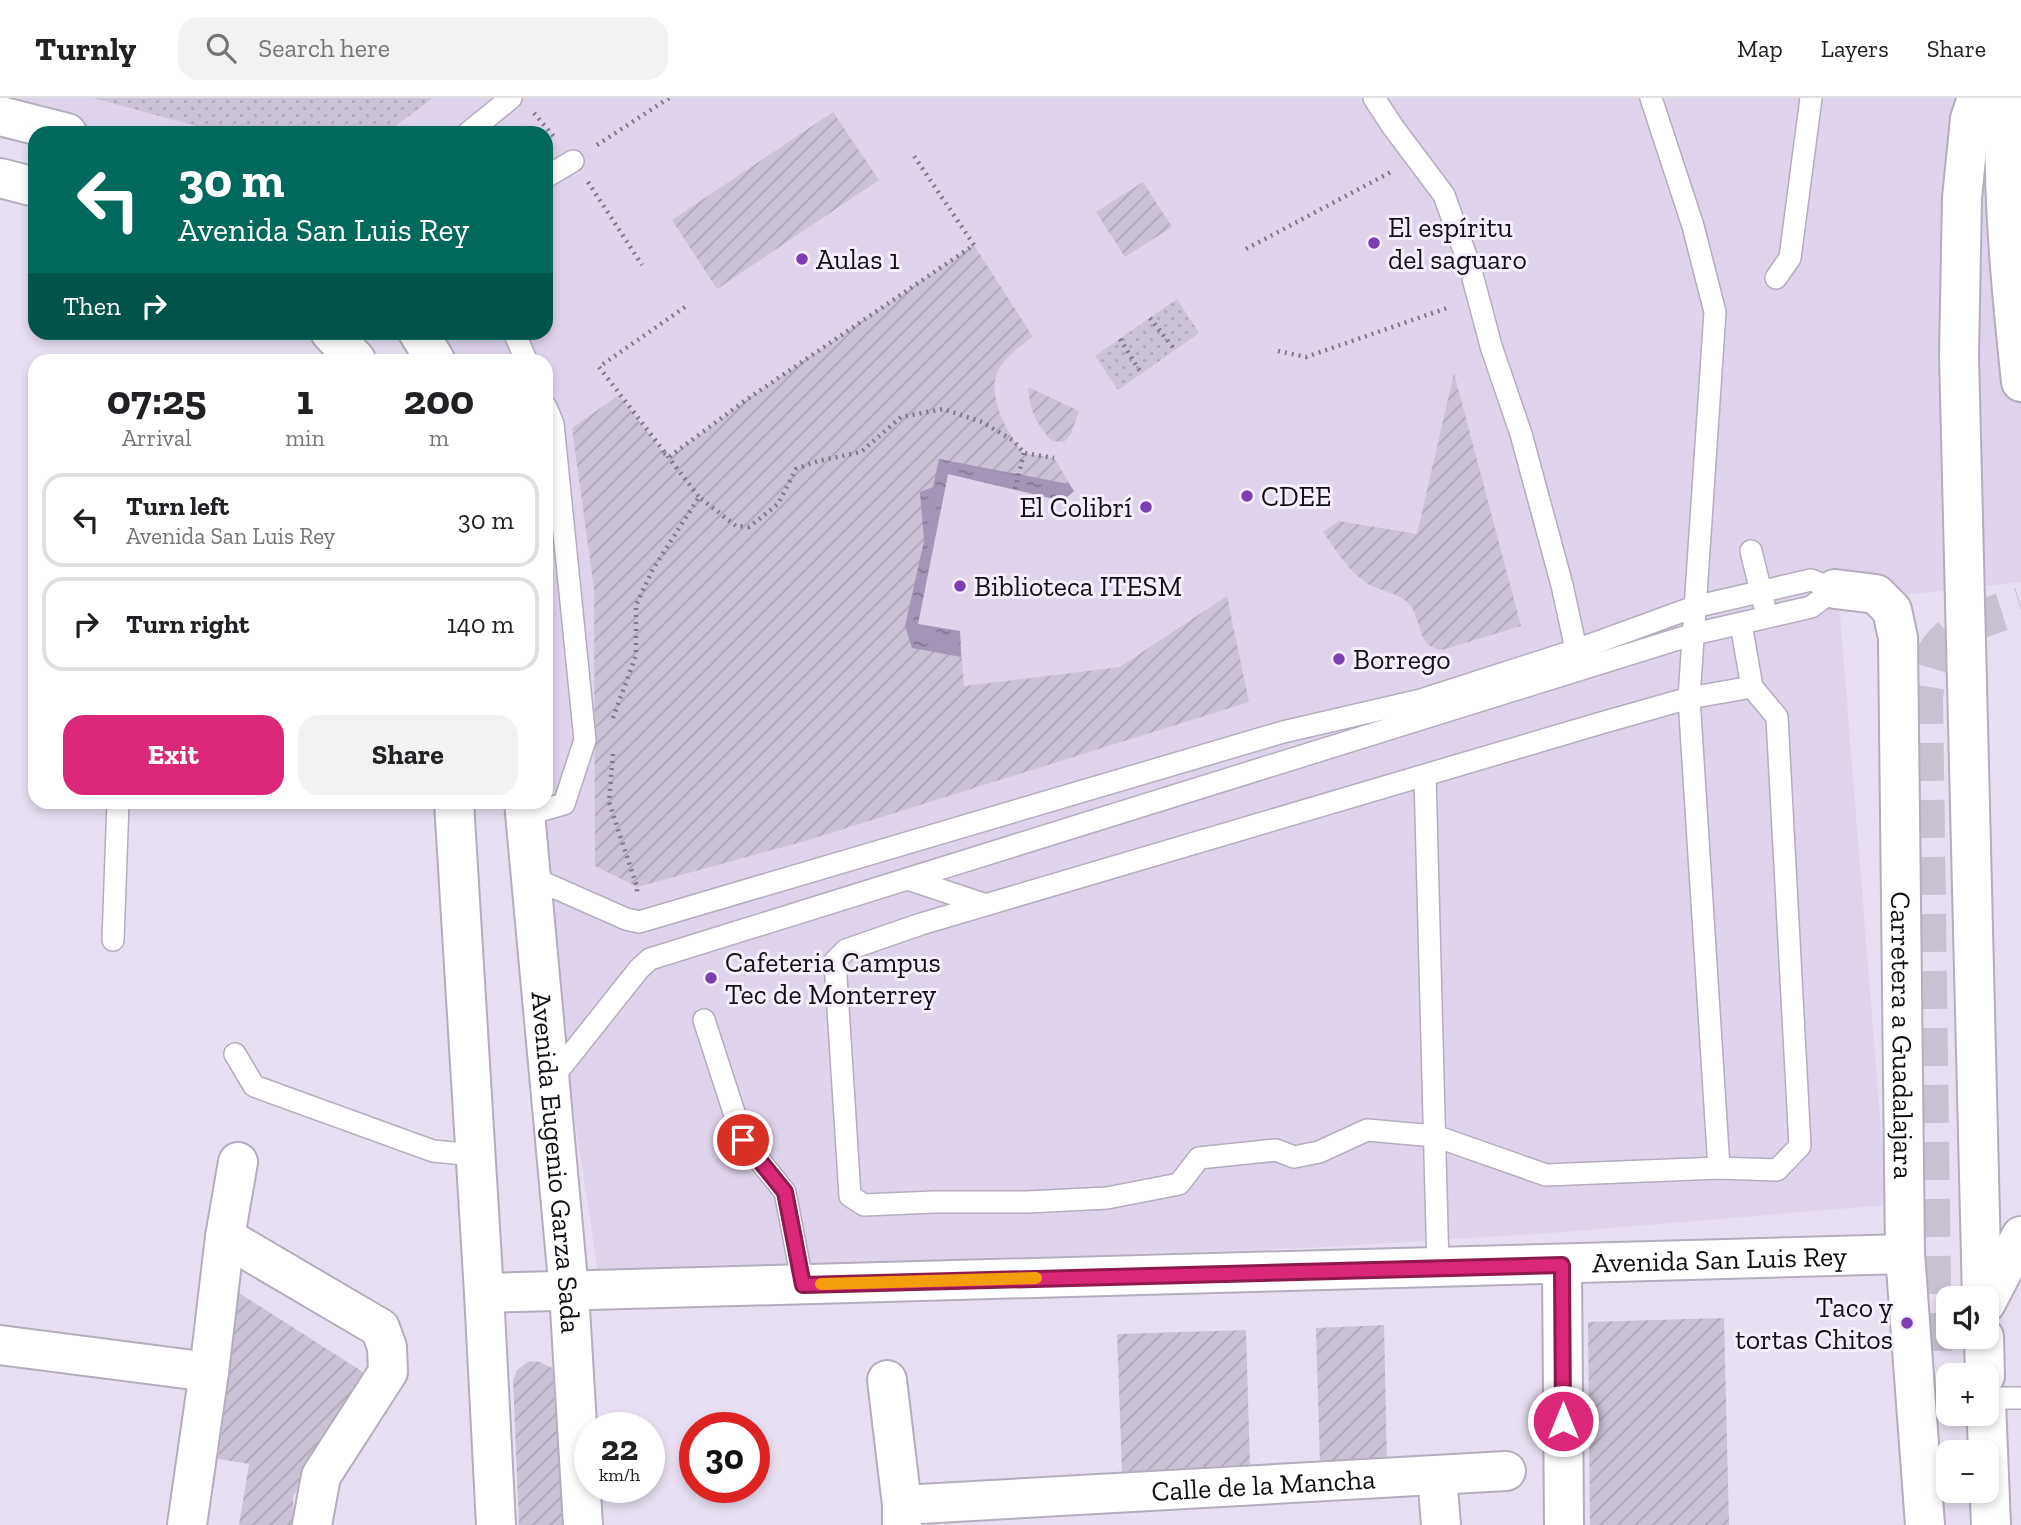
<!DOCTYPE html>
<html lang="en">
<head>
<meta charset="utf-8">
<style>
	:root { --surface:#fff; --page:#f2f2f2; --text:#202124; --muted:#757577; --line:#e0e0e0; --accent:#db2777 }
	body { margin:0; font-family:"Zilla Slab",serif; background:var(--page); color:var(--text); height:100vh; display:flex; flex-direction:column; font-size:26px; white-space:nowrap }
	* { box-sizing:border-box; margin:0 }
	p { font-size:23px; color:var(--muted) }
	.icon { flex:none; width:38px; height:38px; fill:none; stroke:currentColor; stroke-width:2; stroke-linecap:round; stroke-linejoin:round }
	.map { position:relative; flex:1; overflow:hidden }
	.details { position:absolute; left:28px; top:256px; width:525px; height:455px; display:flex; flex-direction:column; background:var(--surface); border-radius:21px; box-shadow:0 4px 10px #0003 }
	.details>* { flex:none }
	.guide { position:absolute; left:28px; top:28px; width:525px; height:214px; border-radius:21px; box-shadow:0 4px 10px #0003; background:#00695c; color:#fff; overflow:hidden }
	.controls { position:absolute; left:1936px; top:1188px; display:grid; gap:14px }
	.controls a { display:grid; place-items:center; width:63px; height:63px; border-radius:14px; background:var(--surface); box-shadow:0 4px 10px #0003; font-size:35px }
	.speed { position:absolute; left:574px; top:1314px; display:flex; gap:14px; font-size:35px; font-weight:700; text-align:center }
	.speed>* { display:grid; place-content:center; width:91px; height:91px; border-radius:50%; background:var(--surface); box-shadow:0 4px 10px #0003; line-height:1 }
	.speed small { font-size:18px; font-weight:400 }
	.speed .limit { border:10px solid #d22; background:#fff; color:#111 }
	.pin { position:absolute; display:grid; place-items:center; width:60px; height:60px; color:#fff; margin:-30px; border:4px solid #fff; border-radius:50%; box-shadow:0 2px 7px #0007 }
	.me { position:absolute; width:77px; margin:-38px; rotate:0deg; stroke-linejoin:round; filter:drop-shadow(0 0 5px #0008) }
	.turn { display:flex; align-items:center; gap:24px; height:147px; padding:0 35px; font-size:32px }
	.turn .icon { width:91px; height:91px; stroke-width:2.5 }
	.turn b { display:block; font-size:49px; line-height:60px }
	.then { display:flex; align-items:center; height:66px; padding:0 35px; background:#0003; gap:14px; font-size:26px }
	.eta { display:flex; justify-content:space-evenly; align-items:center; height:119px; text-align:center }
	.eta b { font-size:42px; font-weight:700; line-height:49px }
	.primary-button { display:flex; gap:14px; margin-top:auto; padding:14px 35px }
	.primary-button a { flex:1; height:80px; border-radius:21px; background:var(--accent); color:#fff; font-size:28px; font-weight:700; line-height:80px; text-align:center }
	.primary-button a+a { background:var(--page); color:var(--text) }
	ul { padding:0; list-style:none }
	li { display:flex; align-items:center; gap:21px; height:94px; margin:0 14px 10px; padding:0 21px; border:4px solid var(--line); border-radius:21px }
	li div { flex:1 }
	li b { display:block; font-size:26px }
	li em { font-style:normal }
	header { display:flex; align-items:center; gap:42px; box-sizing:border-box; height:98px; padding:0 35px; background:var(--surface); border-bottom:2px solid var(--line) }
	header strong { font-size:33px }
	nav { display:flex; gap:38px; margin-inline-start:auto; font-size:24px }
	.search { width:490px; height:63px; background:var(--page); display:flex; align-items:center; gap:18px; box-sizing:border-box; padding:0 24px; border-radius:21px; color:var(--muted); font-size:26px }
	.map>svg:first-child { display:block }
</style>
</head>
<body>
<header>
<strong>Turnly</strong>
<div class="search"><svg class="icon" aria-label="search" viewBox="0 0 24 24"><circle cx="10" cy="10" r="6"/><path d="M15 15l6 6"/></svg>Search here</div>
<nav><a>Map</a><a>Layers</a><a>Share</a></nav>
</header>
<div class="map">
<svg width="2021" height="1427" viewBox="0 0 2021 1427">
	<defs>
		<pattern id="grass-dots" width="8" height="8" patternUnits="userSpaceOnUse" patternTransform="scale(1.75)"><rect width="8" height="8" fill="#cbc2d6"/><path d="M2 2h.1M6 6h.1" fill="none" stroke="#ada6b7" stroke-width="1.8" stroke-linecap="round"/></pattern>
		<pattern id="garden-furrows" width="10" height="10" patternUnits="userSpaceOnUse" patternTransform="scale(1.75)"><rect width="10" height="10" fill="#cbc2d6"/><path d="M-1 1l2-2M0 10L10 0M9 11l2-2" fill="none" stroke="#ada6b7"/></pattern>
		<pattern id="water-ripples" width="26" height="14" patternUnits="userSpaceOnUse" patternTransform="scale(1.75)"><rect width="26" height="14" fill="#a395b5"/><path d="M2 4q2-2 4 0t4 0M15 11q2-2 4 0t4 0" fill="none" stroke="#837892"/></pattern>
	</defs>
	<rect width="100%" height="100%" fill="#e8e0f2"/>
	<path fill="#dfd4ec" d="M0,0H2021V484L1839,504L1887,1107L1551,1135L1308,1150L598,1173L567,972L543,754L546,704V262H447L432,235L546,234V35H99L0,9Z"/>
	<path fill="url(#grass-dots)" d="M93,0H433L386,35H222Z
		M1177,201L1199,235L1118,292L1095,258Z"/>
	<path fill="url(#garden-furrows)" d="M833,14L879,82L717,191L672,122Z
		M1143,84L1172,129L1125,159L1096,114Z
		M974,147L1033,239C1022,247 1008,256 1000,269C984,294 1007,335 1023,355L1054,360L1074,393L1063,403L948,376L918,526L960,533L964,588L1120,569L1227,498L1249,604L805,743L637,789L595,768L594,491L572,330L619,297L664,355L670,359L743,304Z
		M1454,275L1521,528L1442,552C1415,548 1423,522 1409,506C1398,494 1378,493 1365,484C1347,471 1335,451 1323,434L1339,423L1417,436Z
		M1028,289L1079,313L1071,336L1064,344L1052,343C1036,325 1030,314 1028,289Z
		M239,1195L363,1274L293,1399L294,1427H239L249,1366L218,1361Z
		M1724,1220L1729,1427H1590L1588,1224Z
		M1384,1227L1387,1365L1320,1367L1316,1230Z
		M1246,1232L1250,1369L1122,1374L1117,1236Z
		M529,1263L540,1264L552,1270L559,1293L565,1427H519L513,1282L517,1272Z"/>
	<path fill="url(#water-ripples)" d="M939,361L1069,386L1074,393L1063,403L948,376L918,526L960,533L961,559L912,550L905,528L924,443L920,394L933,389Z"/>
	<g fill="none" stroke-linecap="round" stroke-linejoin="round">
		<path stroke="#c8c1d1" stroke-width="38" stroke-dasharray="38 19" stroke-linecap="butt" d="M1933,1253L1924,599C1926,587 1927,573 1933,561C1948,528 1989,518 2021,508"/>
		<defs>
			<path id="service" d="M1374,0L1393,29L1444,97L1470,169L1491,248L1521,336L1562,487L1579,565
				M1651,0L1693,128L1715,214L1689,600L1719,1070
				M468,35L511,0
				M546,79L573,63
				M1776,180L1790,160L1811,0
				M514,234L526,262
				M1751,453L1764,506
				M1741,526L1752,589
				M1752,589L1777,619L1800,1048L1777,1072L1719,1070L1546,1077L1435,1038L1367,1032L1319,1054L1294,1059L1276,1052L1199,1060L1179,1086L1107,1100L1027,1104H934L864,1107L850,1098L835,863L846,852L921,826L1601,625L1689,600Z
				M1425,677L1438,1170
				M525,717L564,706L585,642L553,326L546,309
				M531,779L626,821L639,824L1283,634L1421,602L1576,552L1694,509L1811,482L1835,491
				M908,781L986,807
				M113,842L118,704
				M704,922L743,1042L785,1094L803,1187
				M235,956L254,988L433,1053L475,1057
				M550,983L639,871L650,861L1694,536L1811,509L1835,491
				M1986,1300H2021"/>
			<g id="minor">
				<path d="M2005,0C2002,95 2011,190 2021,284"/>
				<path id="s1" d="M1835,491L1876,496L1892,512L1898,540L1905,1156L1925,1427"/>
				<path d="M225,1139L380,1230L387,1249L388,1274L321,1378L312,1427"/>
				<path d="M1562,1167L1564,1427"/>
				<path id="s2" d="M484,1195L1905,1156"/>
				<path d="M1986,1205L2021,1138"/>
				<path d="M0,1247L209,1274"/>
				<path d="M887,1282L902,1407V1427"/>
				<path d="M1437,1377L1441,1427"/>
				<path id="s3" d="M902,1407L1506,1373"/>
				<path d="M187,1427L209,1274L225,1139L238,1064"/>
			</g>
			<g id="tertiary">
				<path d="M0,18L67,35"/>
				<path d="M0,80L35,89"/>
				<path d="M330,234L356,262"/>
				<path d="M418,234L435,262"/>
				<path d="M454,704L484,1195L496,1427"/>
				<path id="s4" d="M524,704L569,1194L583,1427"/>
			</g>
			<path id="trunk" d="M1977,0L1970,21L1962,100L1959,257L1982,1200
				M1984,1239L1985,1278
				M1986,1304L1991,1427"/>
		</defs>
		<use href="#service" stroke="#b4adbd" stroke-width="24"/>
		<use href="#minor" stroke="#b4adbd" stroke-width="42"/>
		<use href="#tertiary" stroke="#b4adbd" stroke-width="42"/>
		<use href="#trunk" stroke="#b4adbd" stroke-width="42"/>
		<path stroke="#7f7985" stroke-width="4.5" stroke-dasharray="2 5" stroke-linecap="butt" d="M534,15L555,40
			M597,47L669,0
			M588,84L642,167
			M1246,151L1391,74
			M685,209L599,269L699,399
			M1150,220L1175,252
			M1120,241L1141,275
			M1278,253L1306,259L1450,209
			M664,355L669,359L743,304L974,147L914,58
			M1015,391L1024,355
			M613,620L636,557V507L653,471L699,399L736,428L749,429L778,406L796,371L818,363L861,354L901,319L943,311L982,324L1014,343L1024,355L1054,360
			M613,656L609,704L637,789V796"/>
		<use href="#service" stroke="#fff" stroke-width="21"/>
		<use href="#minor" stroke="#fff" stroke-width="38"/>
		<use href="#tertiary" stroke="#fff" stroke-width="38"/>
		<use href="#trunk" stroke="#fff" stroke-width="38"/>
	</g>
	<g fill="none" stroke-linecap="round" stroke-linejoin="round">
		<defs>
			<path id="route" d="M743,1042L785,1094L803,1187L1562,1167L1563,1323"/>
		</defs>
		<use href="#route" stroke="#8e194d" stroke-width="18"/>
		<use href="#route" stroke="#db2777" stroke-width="12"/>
		<path stroke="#f59e0b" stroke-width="12" d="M821,1186L1036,1180"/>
	</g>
	<g fill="#7d3eb3" stroke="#f5eefc" stroke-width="2.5">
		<circle cx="1374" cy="145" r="7"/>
		<circle cx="802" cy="161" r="7"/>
		<circle cx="1247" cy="398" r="7"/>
		<circle cx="1146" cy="409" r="7"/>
		<circle cx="960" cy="488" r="7"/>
		<circle cx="1339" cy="561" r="7"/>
		<circle cx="711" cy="880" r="7"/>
		<circle cx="1907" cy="1225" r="7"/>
	</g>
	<g text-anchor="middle" stroke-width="6" stroke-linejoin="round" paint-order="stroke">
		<g font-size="28" fill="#120f15" stroke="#f5eefc" text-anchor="start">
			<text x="1388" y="139">El espíritu<tspan x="1388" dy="32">del saguaro</tspan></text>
			<text x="816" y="171">Aulas 1</text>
			<text x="1261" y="408">CDEE</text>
			<text x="1132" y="419" text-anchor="end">El Colibrí</text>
			<text x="974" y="498">Biblioteca ITESM</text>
			<text x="1353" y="571">Borrego</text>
			<text x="725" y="874">Cafeteria Campus<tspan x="725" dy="32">Tec de Monterrey</tspan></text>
			<text x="1893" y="1219" text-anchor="end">Taco y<tspan x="1893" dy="32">tortas Chitos</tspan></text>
		</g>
		<g font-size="28" fill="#120f15" stroke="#f5eefc">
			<text dy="10" stroke="none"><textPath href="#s1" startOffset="490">Carretera a Guadalajara</textPath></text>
			<text dy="10" stroke="none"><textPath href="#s4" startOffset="362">Avenida Eugenio Garza Sada</textPath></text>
			<text dy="10" stroke="none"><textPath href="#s2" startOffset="1236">Avenida San Luis Rey</textPath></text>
			<text dy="10" stroke="none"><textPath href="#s3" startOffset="362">Calle de la Mancha</textPath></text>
		</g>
	</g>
</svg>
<div class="controls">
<a><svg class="icon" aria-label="sound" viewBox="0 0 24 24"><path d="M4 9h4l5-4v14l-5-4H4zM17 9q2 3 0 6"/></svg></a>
<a>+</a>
<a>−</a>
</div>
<div class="speed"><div>22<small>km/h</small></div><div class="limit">30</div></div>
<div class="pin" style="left:743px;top:1042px;background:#d93025"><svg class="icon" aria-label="arrive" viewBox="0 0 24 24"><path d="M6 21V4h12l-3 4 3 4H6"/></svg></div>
<svg class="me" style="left:1563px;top:1323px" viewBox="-20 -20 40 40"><circle r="17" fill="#db2777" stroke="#fff" stroke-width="3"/><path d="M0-11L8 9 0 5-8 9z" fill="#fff"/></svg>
<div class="guide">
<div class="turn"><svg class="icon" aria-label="left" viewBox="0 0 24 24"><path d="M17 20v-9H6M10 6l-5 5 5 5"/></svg><div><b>30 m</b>Avenida San Luis Rey</div></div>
<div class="then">Then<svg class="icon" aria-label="right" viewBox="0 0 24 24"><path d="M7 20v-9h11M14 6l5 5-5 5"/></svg></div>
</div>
<section class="details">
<div class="eta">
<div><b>07:25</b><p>Arrival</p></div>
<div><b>1</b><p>min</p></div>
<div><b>200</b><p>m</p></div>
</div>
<ul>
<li><svg class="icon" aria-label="left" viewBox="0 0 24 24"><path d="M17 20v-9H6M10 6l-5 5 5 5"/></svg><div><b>Turn left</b><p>Avenida San Luis Rey</p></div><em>30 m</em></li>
<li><svg class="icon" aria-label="right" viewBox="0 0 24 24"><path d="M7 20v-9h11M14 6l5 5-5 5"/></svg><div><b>Turn right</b></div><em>140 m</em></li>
</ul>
<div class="primary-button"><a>Exit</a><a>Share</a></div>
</section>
</div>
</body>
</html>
